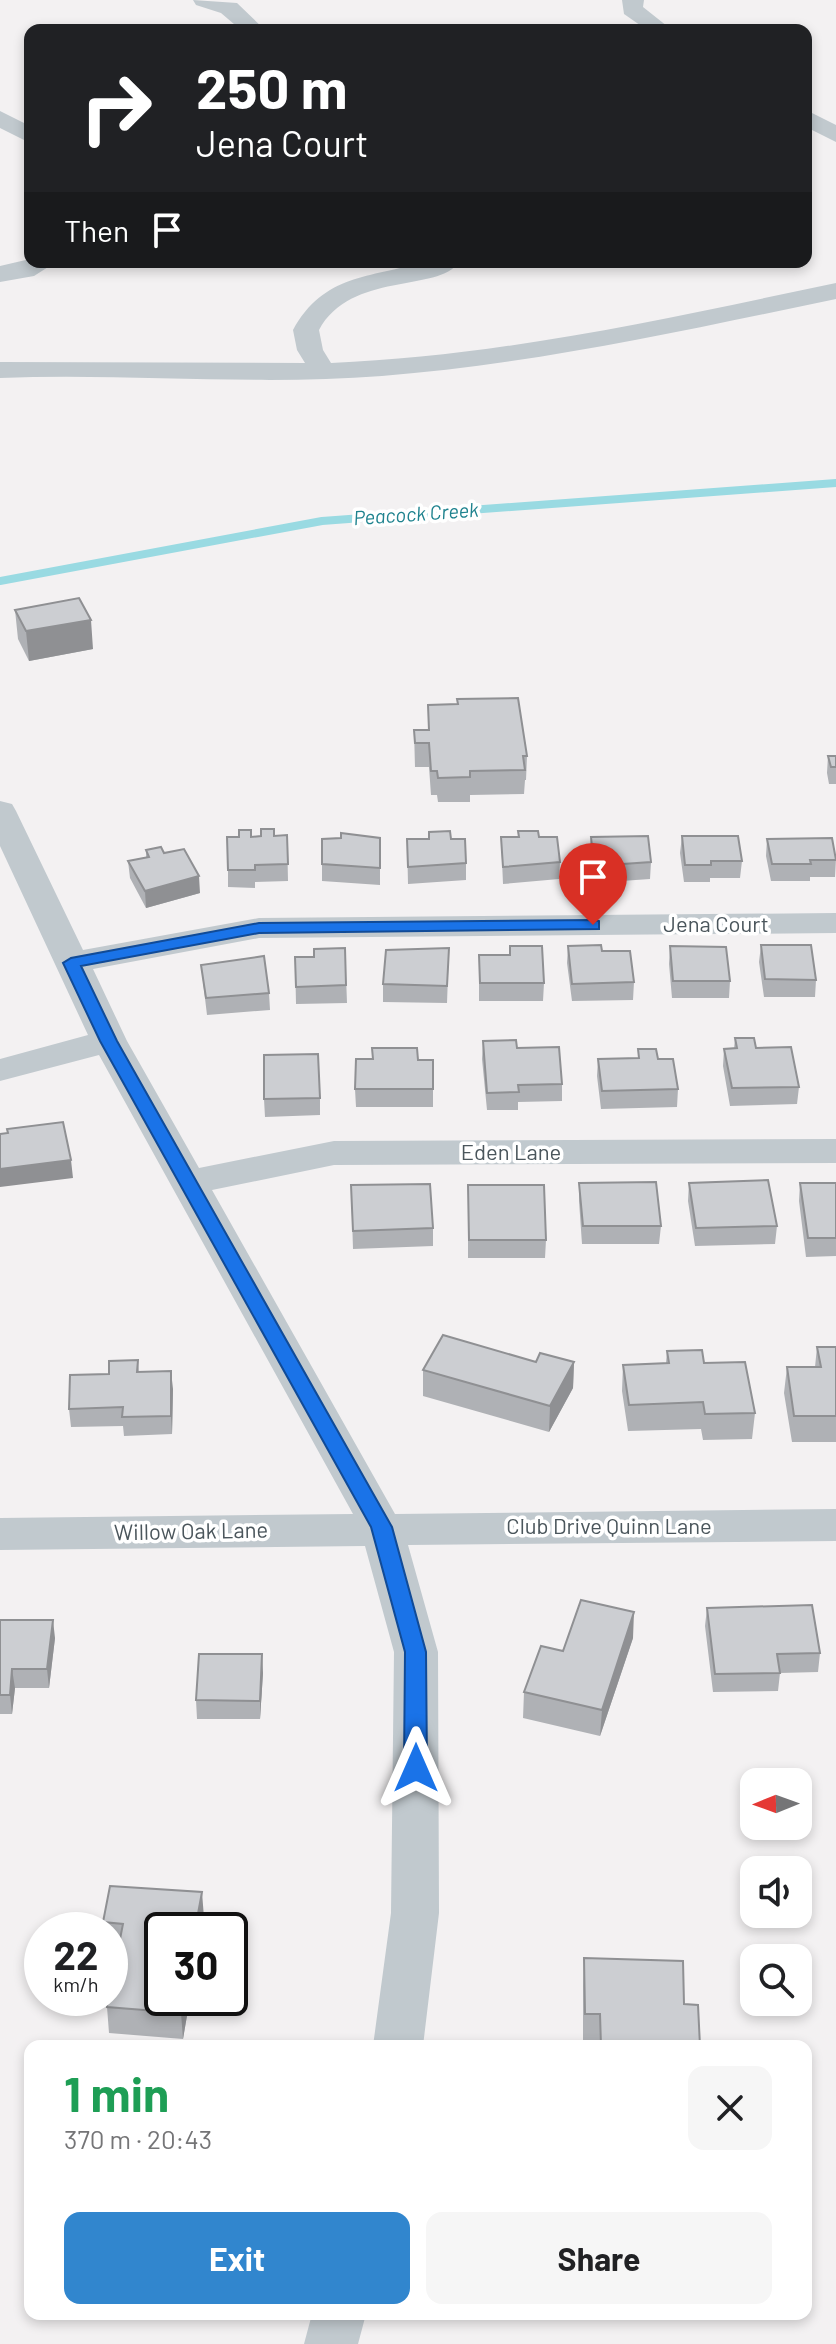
<!DOCTYPE html>
<html lang="en">
<head>
<meta charset="utf-8">
<style>
	:root { --surface:#fff; --page:#f6f6f6; --text:#202124; --muted:#757577; --accent:#3186ce }
	body { margin:0; font-family:Barlow,sans-serif; background:var(--page); color:var(--text); height:100vh; display:flex; flex-direction:column; font-size:30px; white-space:nowrap }
	* { box-sizing:border-box; margin:0 }
	p { font-size:26px; color:var(--muted) }
	.icon { flex:none; width:44px; height:44px; fill:none; stroke:currentColor; stroke-width:2; stroke-linecap:round; stroke-linejoin:round }
	.map { position:relative; flex:1; overflow:hidden }
	.drawer { position:absolute; left:24px; top:2040px; width:788px; height:280px; display:flex; flex-direction:column; background:var(--surface); border-radius:16px; box-shadow:0 4px 12px #0003 }
	.drawer>* { flex:none }
	.hud { position:absolute; left:24px; top:24px; width:788px; height:244px; border-radius:16px; box-shadow:0 4px 12px #0003; background:#202124; color:#fff; overflow:hidden }
	.needle { width:52px; rotate:269deg }
	.buttons { position:absolute; left:740px; top:1768px; display:grid; gap:16px }
	.buttons a { display:grid; place-items:center; width:72px; height:72px; border-radius:16px; background:var(--surface); box-shadow:0 4px 12px #0003; font-size:40px }
	.speed { position:absolute; left:24px; top:1912px; display:flex; gap:16px; font-size:40px; font-weight:700; text-align:center }
	.speed>* { display:grid; place-content:center; width:104px; height:104px; border-radius:50%; background:var(--surface); box-shadow:0 4px 12px #0003; line-height:1 }
	.speed small { font-size:20px; font-weight:400 }
	.speed .limit { border:4px solid #111; border-radius:12px; background:#fff; color:#111 }
	.pin { position:absolute; display:grid; place-items:center; width:68px; height:68px; color:#fff; margin:-82px -34px; border-radius:50% 50% 50% 0; rotate:-45deg; box-shadow:0 0 8px #0007 }
	.pin .icon { rotate:45deg }
	.me { position:absolute; width:88px; margin:-44px; rotate:0deg; stroke-linejoin:round; filter:drop-shadow(0 0 6px #0008) }
	.turn { display:flex; align-items:center; gap:28px; height:168px; padding:0 40px; font-size:36px }
	.turn .icon { width:104px; height:104px; stroke-width:2.5 }
	.turn b { display:block; font-size:56px; line-height:68px }
	.then { display:flex; align-items:center; height:76px; padding:0 40px; background:#0003; gap:16px; font-size:30px }
	.round { display:grid; place-items:center; flex:none; width:84px; height:84px; border-radius:16px; background:var(--page) }
	.head { display:flex; align-items:center; justify-content:space-between; height:136px; padding:0 40px }
	h1 { font-size:48px; font-weight:700; line-height:60px; color:#1e9e55 }
	.action { display:flex; gap:16px; margin-top:auto; padding:16px 40px }
	.action a { flex:1; height:92px; border-radius:16px; background:var(--accent); color:#fff; font-size:32px; font-weight:700; line-height:92px; text-align:center }
	.action a+a { background:var(--page); color:var(--text) }
	.map>svg:first-child { display:block }
</style>
</head>
<body>
<div class="map">
<svg width="836" height="2344" viewBox="0 0 836 2344">
	<rect width="100%" height="100%" fill="#f3f1f2"/>
	<g fill="none" stroke-linecap="round" stroke-linejoin="round">
		<path stroke="#99dae2" stroke-width="8" d="M0,581L322,521L836,483"/>
		<path fill="#c1c9ce" fill-rule="evenodd" d="M193,0L237,3L265,30H241L221,13L196,5Z
			M622,0H644L643,7L672,30H647L624,14Z
			M806,110L836,125V142L806,127Z
			M0,111L30,126V143L0,128Z
			M30,259V262H56L34,276L0,282V266Z
			M424,262H459C438,293 351,271 319,330L323,350L331,363C502,356 669,318 836,283V299C686,330 535,364 382,376C255,386 127,373 0,378V362L305,363L297,350L293,330C324,274 369,278 424,262Z
			M0,801L12,804L16,811L83,950L259,918L836,913V933L259,938L93,969L127,1041L199,1168L334,1141L836,1139V1163L334,1165L212,1190L395,1514L836,1509V1541L408,1545L438,1652L439,1913L423,2046H373L391,1913L394,1652L365,1546L0,1550V1518L353,1514L99,1055L0,1081V1059L88,1035L0,846Z
			M312,2314H366L358,2344H304Z"/>
	</g>
	<path fill="#afb1b5" d="M15,610L93,649L29,661L18,639Z
		M457,699L527,756L526,780H525L524,794L470,795V802H438L437,795H431L429,767H415L414,730H428V705L457,704Z
		M828,756H836V784H829L827,773Z
		M287,835L288,881L255,882V888L228,887V870L251,837Z
		M682,836L742,861L740,878H710V882H684L680,853Z
		M501,837H539L560,862L559,879L503,884Z
		M591,837L651,862L650,879L593,883L590,854Z
		M380,838V885L322,881V839Z
		M407,839H451L466,863V880L408,884Z
		M767,839L836,858L835,877H810V881H771L766,856Z
		M146,850L164,853L200,893L146,908L130,878L128,861L146,857Z
		M761,945L816,980L815,997H764L759,962Z
		M568,946L602,951L634,982L633,1000L572,1001L567,963Z
		M670,946L730,981L729,998H672L669,964Z
		M345,948L347,1003L296,1004L295,957H314Z
		M449,948L447,1003L383,1002V984Z
		M479,955H510L544,983L543,1001H479Z
		M201,965L269,993L270,1010L207,1015Z
		M735,1038L756,1048L799,1087L797,1104L730,1106L723,1066L724,1049H734Z
		M483,1041L517,1048L562,1084V1101L518,1102V1110H487L482,1059Z
		M638,1049L658,1059L678,1089L677,1107L601,1109L597,1076L598,1059L638,1058Z
		M433,1060V1107H356L355,1089Z
		M320,1098V1115L265,1117L264,1099Z
		M579,1183L661,1226L659,1244H582L579,1201Z
		M689,1183L777,1226L775,1244L695,1246L688,1201Z
		M800,1183H836V1256L806,1257L799,1201Z
		M351,1185L433,1228V1246L353,1249Z
		M468,1185L546,1240L545,1258H468Z
		M817,1347H836V1442H792L784,1393L787,1367H815Z
		M667,1351L704,1363L755,1413L752,1439L703,1440L701,1429L628,1431L622,1391L623,1365L666,1363Z
		M138,1360L139,1372L173,1389L172,1434L124,1436L123,1426L71,1427L69,1409L109,1374Z
		M536,1362H574L573,1388L549,1432L423,1396V1370Z
		M707,1608L820,1653L818,1672L780,1673L778,1691L713,1692L705,1626Z
		M0,1620L55,1638L49,1688H15L12,1714H0Z
		M633,1638L600,1736L523,1718L524,1692L563,1651Z
		M263,1673L260,1719H197L196,1700Z
		M204,1918L202,1930H162L190,1998L183,2039L109,2033L107,2007L118,1949H110V1930H104L103,1922Z
		M584,1958L684,2004L700,2046H599V2040H583V1985Z"/>
	<path fill="#8f9093" d="M91,620L93,649L29,661L26,631Z
		M199,876L200,893L146,908L145,891Z
		M71,1160L73,1178L0,1187V1169Z
		M574,1362L573,1388L549,1432L550,1406Z
		M171,1371L173,1389L172,1434L171,1416Z
		M634,1612L633,1638L600,1736L602,1710Z
		M53,1620L55,1638L49,1688L47,1669Z
		M262,1654L263,1673L260,1719V1701Z
		M12,1669L15,1688L12,1714L10,1695Z
		M202,1892L204,1918L202,1930H195Z
		M184,1998H190L183,2039L181,2013Z"/>
	<path fill="#ccced2" stroke="#8f9093" stroke-width="2" d="M79,598L91,620L26,631L15,610Z
		M518,698L527,756H523L525,770L470,771V777L438,778L437,771H431L429,743H415L414,730H429L428,705L458,704L457,699Z
		M828,756H836V767H831Z
		M261,829H274V836L287,835L288,864L255,865V870H228L227,837H239V830H251V837L261,836Z
		M450,831L451,839H465L466,863L408,867L407,839H429V832Z
		M518,831H538L539,837H557L560,862L503,867L501,837H519Z
		M341,833L380,838V868L322,864V839L341,838Z
		M648,836L651,862L594,866L591,837Z
		M682,836H738L742,861H711V865H685Z
		M832,838L836,860H810L811,864H772L767,839Z
		M161,847L164,853L184,849L199,876L145,891L128,861L149,857L146,850Z
		M601,945L602,951H630L634,982L572,984L568,946Z
		M761,945H811L816,980L765,979Z
		M510,946H542L544,983H480L479,955H510Z
		M670,946L726,947L730,981H673Z
		M345,948L346,985L296,987L295,957H314V949Z
		M449,948L447,986L383,984L386,950Z
		M264,956L269,993L206,998L201,965Z
		M735,1038H754L756,1048L791,1047L799,1087L732,1088L724,1049L737,1048Z
		M516,1040L517,1048L559,1047L562,1084L518,1085L519,1092L487,1093L483,1041Z
		M372,1048H417L418,1060H433V1089H355L356,1059H373Z
		M638,1049H656L658,1059H673L678,1089L602,1091L598,1059L639,1058Z
		M318,1054L320,1098L264,1099V1055Z
		M63,1122L71,1160L0,1169V1134L8,1133L7,1129Z
		M768,1180L777,1226L696,1228L689,1183Z
		M656,1182L661,1226H583L579,1183Z
		M800,1183H836V1238H808Z
		M430,1184L433,1228L353,1231L351,1185Z
		M468,1185H544L546,1240H469Z
		M443,1335L536,1362L540,1353L574,1362L550,1406L423,1370Z
		M817,1347H836V1416H794L787,1367H821Z
		M702,1350L704,1363L745,1362L755,1413L705,1414L703,1402L629,1405L623,1365L669,1363L667,1351Z
		M138,1360L137,1372L171,1371V1416L122,1417L123,1407L69,1409L70,1375L109,1374V1361Z
		M581,1600L634,1612L602,1710L524,1692L541,1646L563,1651Z
		M812,1605L820,1653L777,1654L780,1673L715,1674L707,1608Z
		M0,1620H53L47,1669H12L10,1695H0Z
		M199,1654H262L260,1701L196,1700Z
		M110,1886L202,1892L195,1930H162V1998H184L181,2013L107,2007L108,1998H110V1990L123,1924L103,1922Z
		M584,1958L683,1961L684,2004L698,2005L700,2046H601L600,2014H585Z"/>
	<path fill="#1a73e8" stroke="#114b97" stroke-width="2" d="M593,920L599,921V929L259,933L81,966L117,1041L392,1527L426,1652L427,1768L423,1774H408L404,1768L405,1652L371,1527L100,1041L63,963L71,958L259,923Z"/>
	<g text-anchor="middle" stroke-width="7" stroke-linejoin="round" paint-order="stroke">
		<g font-size="20" font-style="italic" fill="#1e828e" stroke="#fff">
			<text transform="translate(416 514) rotate(-4)" y="7">Peacock Creek</text>
		</g>
		<g font-size="22" fill="#4b565c" stroke="#fff">
			<text x="716" y="932">Jena Court</text>
			<text x="511" y="1160">Eden Lane</text>
			<text x="609" y="1534">Club Drive Quinn Lane</text>
			<text transform="translate(191 1531) rotate(-1)" y="8">Willow Oak Lane</text>
		</g>
	</g>
</svg>
<div class="buttons">
<a><svg class="needle" viewBox="-14 -14 28 28"><path d="M0-13l5 13h-10z" fill="#e53935"/><path d="M0 13l5-13h-10z" fill="#757577"/></svg></a>
<a><svg class="icon" aria-label="sound" viewBox="0 0 24 24"><path d="M4 9h4l5-4v14l-5-4H4zM17 9q2 3 0 6"/></svg></a>
<a><svg class="icon" aria-label="search" viewBox="0 0 24 24"><circle cx="10" cy="10" r="6"/><path d="M15 15l6 6"/></svg></a>
</div>
<div class="speed"><div>22<small>km/h</small></div><div class="limit">30</div></div>
<div class="pin" style="left:593px;top:925px;background:#d93025"><svg class="icon" aria-label="arrive" viewBox="0 0 24 24"><path d="M6 21V4h12l-3 4 3 4H6"/></svg></div>
<svg class="me" style="left:416px;top:1768px" viewBox="-20 -20 40 40"><path d="M0-17L14 15 0 8-14 15z" fill="#1a73e8" stroke="#fff" stroke-width="4"/></svg>
<div class="hud">
<div class="turn"><svg class="icon" aria-label="right" viewBox="0 0 24 24"><path d="M7 20v-9h11M14 6l5 5-5 5"/></svg><div><b>250 m</b>Jena Court</div></div>
<div class="then">Then<svg class="icon" aria-label="arrive" viewBox="0 0 24 24"><path d="M6 21V4h12l-3 4 3 4H6"/></svg></div>
</div>
<section class="drawer">
<div class="head"><div><h1>1 min</h1><p>370 m · 20:43</p></div><a class="round"><svg class="icon" aria-label="close" viewBox="0 0 24 24"><path d="M6 6l12 12M18 6L6 18"/></svg></a></div>
<div class="action"><a>Exit</a><a>Share</a></div>
</section>
</div>
</body>
</html>
